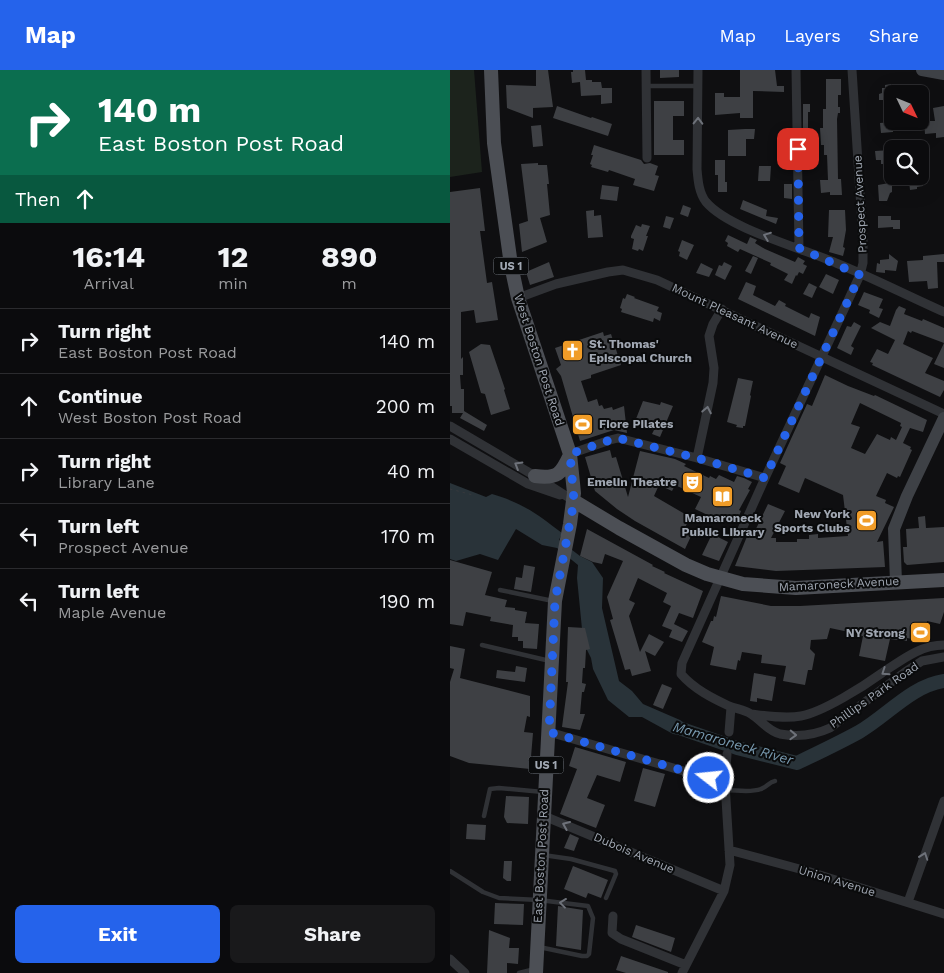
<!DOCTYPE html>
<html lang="en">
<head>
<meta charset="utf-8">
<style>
	:root { --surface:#0b0b0d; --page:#19191b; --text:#f1f3f6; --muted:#9a9b9d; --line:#2b2b2e; --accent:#2563eb }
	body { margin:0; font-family:"Work Sans",sans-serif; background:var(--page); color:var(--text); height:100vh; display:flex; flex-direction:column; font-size:19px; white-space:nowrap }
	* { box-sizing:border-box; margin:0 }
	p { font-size:16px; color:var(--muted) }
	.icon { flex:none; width:28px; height:28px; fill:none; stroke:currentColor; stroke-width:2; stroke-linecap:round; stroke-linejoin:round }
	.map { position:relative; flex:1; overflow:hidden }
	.drawer { display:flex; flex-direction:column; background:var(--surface); width:450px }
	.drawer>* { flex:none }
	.guide { background:#0b6e4f; color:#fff; overflow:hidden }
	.needle { width:32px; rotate:133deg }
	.tools { position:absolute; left:434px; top:15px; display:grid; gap:10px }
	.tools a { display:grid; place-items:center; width:45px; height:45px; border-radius:8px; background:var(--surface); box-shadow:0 5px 20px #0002,0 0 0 1px var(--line); font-size:25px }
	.pin { position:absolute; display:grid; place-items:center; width:42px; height:42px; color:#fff; margin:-21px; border-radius:10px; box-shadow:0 2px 8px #0006 }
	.me { position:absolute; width:55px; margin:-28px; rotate:286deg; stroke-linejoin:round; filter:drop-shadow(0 0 4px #0008) }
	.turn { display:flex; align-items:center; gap:18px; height:105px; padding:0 15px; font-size:22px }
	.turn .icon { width:65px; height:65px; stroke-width:2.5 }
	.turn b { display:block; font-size:35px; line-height:42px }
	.then { display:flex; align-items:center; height:48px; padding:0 15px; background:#0003; gap:10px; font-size:19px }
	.eta { display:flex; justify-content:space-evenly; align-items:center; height:85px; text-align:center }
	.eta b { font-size:30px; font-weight:700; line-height:35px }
	.action { display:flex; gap:10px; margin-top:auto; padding:10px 15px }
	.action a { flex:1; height:58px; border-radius:8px; background:var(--accent); color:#fff; font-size:20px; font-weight:700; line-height:58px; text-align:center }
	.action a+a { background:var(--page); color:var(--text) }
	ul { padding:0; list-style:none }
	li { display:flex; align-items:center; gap:15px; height:65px; padding:0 15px; border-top:1px solid var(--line) }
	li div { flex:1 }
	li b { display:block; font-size:19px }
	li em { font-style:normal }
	header { display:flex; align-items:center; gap:30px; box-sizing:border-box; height:70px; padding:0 25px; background:var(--accent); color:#fff }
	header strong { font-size:24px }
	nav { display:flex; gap:28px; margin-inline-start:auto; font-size:18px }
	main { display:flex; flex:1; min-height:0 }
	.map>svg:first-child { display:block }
</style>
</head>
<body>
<header>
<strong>Map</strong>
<nav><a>Map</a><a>Layers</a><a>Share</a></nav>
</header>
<main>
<section class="drawer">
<div class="guide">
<div class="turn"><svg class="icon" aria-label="right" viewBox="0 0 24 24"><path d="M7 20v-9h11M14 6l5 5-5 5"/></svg><div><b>140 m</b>East Boston Post Road</div></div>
<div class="then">Then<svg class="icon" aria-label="ahead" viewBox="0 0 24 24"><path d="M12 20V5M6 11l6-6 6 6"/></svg></div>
</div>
<div class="eta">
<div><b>16:14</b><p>Arrival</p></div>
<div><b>12</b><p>min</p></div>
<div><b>890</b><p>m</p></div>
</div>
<ul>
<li><svg class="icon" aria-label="right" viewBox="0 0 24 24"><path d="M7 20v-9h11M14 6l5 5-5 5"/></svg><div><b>Turn right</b><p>East Boston Post Road</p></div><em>140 m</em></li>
<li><svg class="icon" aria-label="ahead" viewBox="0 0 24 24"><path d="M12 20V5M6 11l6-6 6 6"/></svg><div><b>Continue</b><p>West Boston Post Road</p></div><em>200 m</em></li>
<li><svg class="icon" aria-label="right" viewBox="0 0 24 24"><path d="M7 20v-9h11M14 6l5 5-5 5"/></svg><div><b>Turn right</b><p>Library Lane</p></div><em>40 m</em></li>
<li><svg class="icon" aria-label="left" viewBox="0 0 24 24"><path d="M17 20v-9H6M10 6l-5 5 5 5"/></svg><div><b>Turn left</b><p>Prospect Avenue</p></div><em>170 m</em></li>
<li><svg class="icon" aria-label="left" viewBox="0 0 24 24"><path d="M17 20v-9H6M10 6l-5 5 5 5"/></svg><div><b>Turn left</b><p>Maple Avenue</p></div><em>190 m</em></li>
</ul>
<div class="action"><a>Exit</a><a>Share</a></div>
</section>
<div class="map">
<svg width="494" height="903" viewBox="0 0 494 903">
	<rect width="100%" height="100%" fill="#0f0f11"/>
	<path fill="#1c231c" d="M0,0H24L32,102L0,107Z"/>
	<path fill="#293339" d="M0,413L36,427L42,424C73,433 87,444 112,463L109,470L130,486L142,492L153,508L152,538L169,611L182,621L193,634L230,650L248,662L250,669L223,664L192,647H179L158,630L143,599L141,588L137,580L132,559L127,508L128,495L107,478L92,475L66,459L48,490L30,484L6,491L0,489Z"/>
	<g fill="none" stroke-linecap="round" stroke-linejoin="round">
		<path stroke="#293339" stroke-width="14" d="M232,659L287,678L347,693C368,683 389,673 409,662C437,646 461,616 494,611"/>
	</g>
	<path fill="#3e4044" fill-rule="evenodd" d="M86,0H98L103,37L83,38V48L57,38L56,15L86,16Z
		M123,0H135L136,10H142V12H151L152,18H162V33L151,34V25L131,26L130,12L122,13L121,2H123Z
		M210,0H229V7L210,8Z
		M290,0H325L327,16H334V22L303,21V48H290V43L265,45V23H274V27H290Z
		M376,9H391V25H388V37H390V43H388L387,49L388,109H391L392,125H380V122L371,123L370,110H378L377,85H374V75H371L370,58H373V39H376Z
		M441,14L442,35H434L433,30H429V24L432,23V18H435V15Z
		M470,18H474L476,39H470Z
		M204,31H234V46H223V70H234V85H204Z
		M353,34H360V42H358V60H353Z
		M107,36L141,48L142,47L162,54L158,66L103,48Z
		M494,36V67L486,68V63L475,64L474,51H485L483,38Z
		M456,51L457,58L454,59L443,60V62L431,63L430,53Z
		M91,55L93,76L83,77L81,56Z
		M295,59H305L304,69H296V86H278V60Z
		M144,75L191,90L194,94L200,93L208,96L205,105L209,106L204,121L183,115L185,109L159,100L158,102L141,97L142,95L140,94L143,85H141Z
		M442,80V94H431V90H426L425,81Z
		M265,90H275V112H277V122H268V105H265Z
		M88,93V95H97L99,114H97L100,145L90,148L97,172L72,182L69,154L78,151L71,94Z
		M309,96H321L320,111H308Z
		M472,109L473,116L467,117V119L460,120L459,111Z
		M439,113L442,114V122L440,123L437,131H429L428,115Z
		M334,114H342V129L334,128Z
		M152,115L169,117L167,131L150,129Z
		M30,118L35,161H30L37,213L42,212L48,250L26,253L24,240L11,242V289L13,287V305H10L11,319H14V341L37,355L34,361L10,348L13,343H2V336H0V122Z
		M293,130L317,140L316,146L328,148L326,154L290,139Z
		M233,135L241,138L238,147L230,144Z
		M144,140V146L151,145L153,167L138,168L136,141Z
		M379,140H395L396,160L393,177L395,178L393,186L379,182L383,167H378Z
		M216,146L224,148L220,159L213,157Z
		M428,146H441V150H450V159H443V157L428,158Z
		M192,154L200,156L196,166H198L193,181L189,179L188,181L182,179L184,169L181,168V166L186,155L191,157Z
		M278,165L297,174L300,167L307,170L305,173L315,179L345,192L348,187L355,191L353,194L357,196L353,204L349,202L347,206L346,205L342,214L334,210L338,204L320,195L321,193L290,179L288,182L277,176L278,173L275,171Z
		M232,170L244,175L237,190L229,186L230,182L228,181Z
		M439,184L448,191L446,201L435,200V203L426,202L427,193L430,194V190L439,189Z
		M494,184V192H487L488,218L478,219L477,211L459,212L457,191L473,190V186Z
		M303,186L308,188L301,204L295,201Z
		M99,192L104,207L80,215L76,202Z
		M274,192L282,196L275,210L265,205L269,195L272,196Z
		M251,193L263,199L259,207L246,203Z
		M376,204L389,210L383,224L369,217Z
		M296,212L306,216L303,225L325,236L329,230L336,234L335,236L359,248L361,243L370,247L365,266L288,229Z
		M359,213L367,217L362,228L353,224Z
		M414,222L433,229L429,238L433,239L429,248L419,243L420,240L408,235Z
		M177,224L185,227L184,228L209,237L207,241L212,243L210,251L204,248L203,252L171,242L172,239L170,238L173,228L175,229Z
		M449,236L456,239L454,244L472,251L473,249L494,258V298L484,294L494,273L462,261L461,263L458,261L453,274L483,288L475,303L494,311V320L490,327L422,295L423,293L420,292L427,279L438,284L445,270L421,258L430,252L440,256L446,240Z
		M404,252L411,256L401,276L404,278L401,285L387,278L397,256L401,257Z
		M153,262L154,266L161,264L171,295L141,305V308L131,311L138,332L147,329L149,336L152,335L154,339L162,337L163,340L174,336L177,363L164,360L130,371L111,306L106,299L111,295L105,278Z
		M31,274L40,275L55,319L54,320L60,339L41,345L35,324L31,323L19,282Z
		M375,305L398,316L424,326L425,325L477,350L473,362L460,358L453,373L461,377L460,379L462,380L450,407L448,406L447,408L437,403L426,426L436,430L435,433L444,437L427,472L433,471L435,497L326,501L285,496L298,464L303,465L318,434L335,441L321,468H326V472H347V469H359V465L368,464V468L398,466L393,425L355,408L349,423L328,414L336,396L330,393L357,334L362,336ZM410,333L451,353L450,356L452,357L446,370L441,367L440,370L427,364L415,384L401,378L410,357L401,354Z
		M288,308L303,311L300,325L301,326L295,356H293V358L286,357L287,355L277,352Z
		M193,331L210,335L211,332L223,336L210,367L202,364L204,360L184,354Z
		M160,380L162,388L166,387L178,427L190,381L225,389L236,394L234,396L259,408L260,406L266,409L269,405L284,412L287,406L294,408L302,412L298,419L300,420L289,440L291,441L288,449L281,447L280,449L270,445L268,447L265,445L264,448L245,439L251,427L225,415L222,421L209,415L204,426L240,447L234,460L242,464L235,479L185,451L167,439L145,421L135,387Z
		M475,446L476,458L494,457V492L457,495L454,492L453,477H457L456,459L469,458L468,447Z
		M137,459L203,495L202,496L215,502L214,503L253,521L243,548L229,543L224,554L238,561L232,572L219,567L222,560L212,556L221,536L213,532L217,523L188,508L179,530L185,533L179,546L190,582L199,564L214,572L205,586L195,581L201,601L182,606L180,599L175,600L160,550L163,549L157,527L173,491L155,484L152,494L143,492L130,486Z
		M262,464L278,472L269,491L252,485Z
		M0,490L42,502L35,525L57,530L55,537L65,538V540L77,542L75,553L89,554L87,579L73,578V571H68V567H62L63,555L40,551L41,547L16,542L13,556L0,554Z
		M74,495L85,497L81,522L64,519L66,507L72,508Z
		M271,526L321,536H350L494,528V542L490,554L477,551L474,571L457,568V571L440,569L435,591L409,586L413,566L398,568L399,562L380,558L377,569L361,570L360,579L365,584L362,600H358L355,615L333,611L336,596L311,593L312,585L292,582L290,591L288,590L286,600L260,595L264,577L252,572L261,551H263L264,546L266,547Z
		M118,557L135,558L140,579L136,580L135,598H133L132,613L136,614L134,622H132L130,644H135L130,660L112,657L118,612H116Z
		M0,576L15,579L10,608L80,626V647L77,646L74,662L83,663L80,699L19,693L0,686V612L4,599L0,598Z
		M66,596L77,598L75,612L46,608L47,600L65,602Z
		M304,603L326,607L322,631L307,628V632L300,631Z
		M212,614L222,618L213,639L203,635Z
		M125,677L176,692L170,712L147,705L137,728L155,735L146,758L110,744L127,699L119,696Z
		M193,698L215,704L205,737L184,731Z
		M56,726L79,727L78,754L57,753L54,747Z
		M17,754L36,755L35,770L16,769Z
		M120,764L129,768L124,781L114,778Z
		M54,791H62L61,811H57L53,808Z
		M123,796L158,810L151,828L138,823L136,828L114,819Z
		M45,833L74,834L73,855L44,854Z
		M108,836L133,840L131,880L106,876Z
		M186,855L225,868L221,882L182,867Z
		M39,860L60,868L59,878H69L68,894L57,893V903H37Z
		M171,886L218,902V903H176L166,900Z"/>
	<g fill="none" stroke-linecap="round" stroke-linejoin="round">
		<path stroke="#36393d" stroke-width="1" stroke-dasharray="2.5 4" stroke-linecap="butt" d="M0,419L23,425"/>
		<path stroke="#303236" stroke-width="4.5" d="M196,16H248
			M50,520L103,531
			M32,575L100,591
			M276,720C287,720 300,723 311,719C317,717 319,712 325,711
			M34,746L40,719L49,718L93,722
			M93,785L121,789L165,801L166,804L156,828
			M0,801L33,822L49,828L89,830L138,836L143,848L139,884L137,886H132L89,877
			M69,903L85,899"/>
		<path stroke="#303236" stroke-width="9" d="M196,0L197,88
			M248,0L247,99C248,111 249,123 256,132C279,159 352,178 386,193C423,208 458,226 494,242
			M346,0L349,178
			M402,0L413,169V193L410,205L315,408L232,593L231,604C244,619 262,628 279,636C287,639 295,640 301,644C312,651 318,661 330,664C347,667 365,665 380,658L455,602L472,591L494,587
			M68,228L106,214L158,202L173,200L207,210L494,344
			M0,356L85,406L124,431
			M0,369L78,414L110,425
			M120,384L160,370L168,368L247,388L315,408
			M247,388L263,313L264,298L259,266L263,254L272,239
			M301,644C317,646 335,649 351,646C373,642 414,616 432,603C452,590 470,575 494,575
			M99,662L275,713
			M279,662L281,637
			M94,746L274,821
			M279,780L357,801L494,844
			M458,832L494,731
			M163,846L162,863L171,869L236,895
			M0,889L15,903
			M232,903L274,821L280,795L275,713L277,684"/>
		<path stroke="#3e4146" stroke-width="12" d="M472,0L494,4
			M446,512L444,459L457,426L494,348"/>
		<path stroke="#4c4f55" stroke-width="14" d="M41,0L44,73L61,195L68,228L120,384L124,423L120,454L105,531L86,903
			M85,406C108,409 111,404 120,385
			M124,431L169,458L236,495L257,504L293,514L346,518L494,510"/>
	</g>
	<defs><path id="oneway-chevron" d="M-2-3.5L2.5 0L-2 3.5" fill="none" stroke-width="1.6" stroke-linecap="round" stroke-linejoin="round" transform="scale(1.25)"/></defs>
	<g stroke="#6e727a">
		<use href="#oneway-chevron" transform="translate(248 51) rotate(-89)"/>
		<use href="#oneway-chevron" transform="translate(317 166) rotate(-159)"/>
		<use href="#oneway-chevron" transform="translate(257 340) rotate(-79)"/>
		<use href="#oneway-chevron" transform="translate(68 395) rotate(-149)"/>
		<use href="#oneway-chevron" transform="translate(435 602) rotate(146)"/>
		<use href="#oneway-chevron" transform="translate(343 665) rotate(2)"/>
		<use href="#oneway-chevron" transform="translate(116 755) rotate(-157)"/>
		<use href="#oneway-chevron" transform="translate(474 786) rotate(-71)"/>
		<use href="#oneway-chevron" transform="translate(113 833) rotate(-173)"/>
	</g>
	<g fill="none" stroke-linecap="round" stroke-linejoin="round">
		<path stroke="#2563eb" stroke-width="9" stroke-dasharray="0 16.2" d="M259,708L99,662L105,531L124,431L120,384L160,370L168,368L247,388L315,408L410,205L349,178L348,79"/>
	</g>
	<defs>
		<symbol id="church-square" viewBox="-11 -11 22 22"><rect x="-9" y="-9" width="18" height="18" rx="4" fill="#f09c28" stroke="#0a0b0c"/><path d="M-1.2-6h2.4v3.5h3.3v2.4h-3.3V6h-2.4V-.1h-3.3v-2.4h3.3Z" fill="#fff"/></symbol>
		<symbol id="stadium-square" viewBox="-11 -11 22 22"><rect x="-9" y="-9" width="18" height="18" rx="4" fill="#f09c28" stroke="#0a0b0c"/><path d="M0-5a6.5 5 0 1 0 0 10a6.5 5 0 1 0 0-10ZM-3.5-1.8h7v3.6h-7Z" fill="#fff"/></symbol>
		<symbol id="theatre-square" viewBox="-11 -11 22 22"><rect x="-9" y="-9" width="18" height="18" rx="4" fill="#f09c28" stroke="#0a0b0c"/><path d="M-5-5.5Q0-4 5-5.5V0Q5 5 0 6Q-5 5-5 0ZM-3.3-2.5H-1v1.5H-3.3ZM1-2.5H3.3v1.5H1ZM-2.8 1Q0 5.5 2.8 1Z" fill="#fff"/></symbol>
		<symbol id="library-square" viewBox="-11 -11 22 22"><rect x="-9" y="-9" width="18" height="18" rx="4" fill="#f09c28" stroke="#0a0b0c"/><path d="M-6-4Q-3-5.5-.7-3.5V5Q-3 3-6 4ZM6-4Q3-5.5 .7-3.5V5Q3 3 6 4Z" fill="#fff"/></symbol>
	</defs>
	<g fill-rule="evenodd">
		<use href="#church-square" x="110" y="268" width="25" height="25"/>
		<use href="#stadium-square" x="120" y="342" width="25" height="25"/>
		<use href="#theatre-square" x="230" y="400" width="25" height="25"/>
		<use href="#library-square" x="260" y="414" width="25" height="25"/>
		<use href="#stadium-square" x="404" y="438" width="25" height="25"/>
		<use href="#stadium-square" x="458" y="550" width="25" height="25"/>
	</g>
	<g text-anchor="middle" stroke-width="4" stroke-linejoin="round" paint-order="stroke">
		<g fill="#0a0b0c" stroke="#737880" stroke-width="1">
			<rect x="43.5" y="187.5" width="35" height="17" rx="4"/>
			<rect x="78.5" y="686.5" width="35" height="17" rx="4"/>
		</g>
		<g font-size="11" font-weight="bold" fill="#a0a7b2">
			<text x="61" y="200">US 1</text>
			<text x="96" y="699">US 1</text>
		</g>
		<g font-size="12" fill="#a0a7b2" stroke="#0a0b0c">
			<text transform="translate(410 134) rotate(-93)" y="4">Prospect Avenue</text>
			<text transform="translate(285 246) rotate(25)" y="4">Mount Pleasant Avenue</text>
			<text transform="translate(89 290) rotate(72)" y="4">West Boston Post Road</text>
			<text transform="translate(389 514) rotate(-3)" y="4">Mamaroneck Avenue</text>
			<text transform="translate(424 625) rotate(-35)" y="4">Phillips Park Road</text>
			<text transform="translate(184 783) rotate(23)" y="4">Dubois Avenue</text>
			<text transform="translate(91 786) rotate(-87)" y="4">East Boston Post Road</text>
			<text transform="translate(387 811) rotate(17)" y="4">Union Avenue</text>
		</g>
		<g font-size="12" font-weight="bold" fill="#a0a7b2" stroke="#0a0b0c" text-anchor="end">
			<text x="139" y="278" text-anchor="start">St. Thomas'<tspan x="139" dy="14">Episcopal Church</tspan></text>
			<text x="149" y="358" text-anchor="start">Fiore Pilates</text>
			<text x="227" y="416">Emelin Theatre</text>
			<text x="400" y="448">New York<tspan x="400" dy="14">Sports Clubs</tspan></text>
			<text x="273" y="452" text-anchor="middle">Mamaroneck<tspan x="273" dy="14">Public Library</tspan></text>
			<text x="455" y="567">NY Strong</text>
		</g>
		<g font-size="14" font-style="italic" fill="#7798ae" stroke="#0a0b0c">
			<text transform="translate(283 673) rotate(16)" y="5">Mamaroneck River</text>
		</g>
	</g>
</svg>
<div class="tools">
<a><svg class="needle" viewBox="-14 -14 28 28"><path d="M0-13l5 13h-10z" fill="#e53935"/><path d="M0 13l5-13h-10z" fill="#9a9b9d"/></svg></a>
<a><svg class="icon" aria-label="search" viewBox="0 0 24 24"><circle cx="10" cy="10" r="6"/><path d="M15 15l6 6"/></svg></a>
</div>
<div class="pin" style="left:348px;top:79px;background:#d93025"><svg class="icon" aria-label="arrive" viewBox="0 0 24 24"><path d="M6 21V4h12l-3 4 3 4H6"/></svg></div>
<svg class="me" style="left:259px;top:708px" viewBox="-20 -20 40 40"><circle r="17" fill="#2563eb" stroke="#fff" stroke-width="3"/><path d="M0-11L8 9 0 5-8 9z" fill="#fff"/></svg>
</div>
</main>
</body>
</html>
